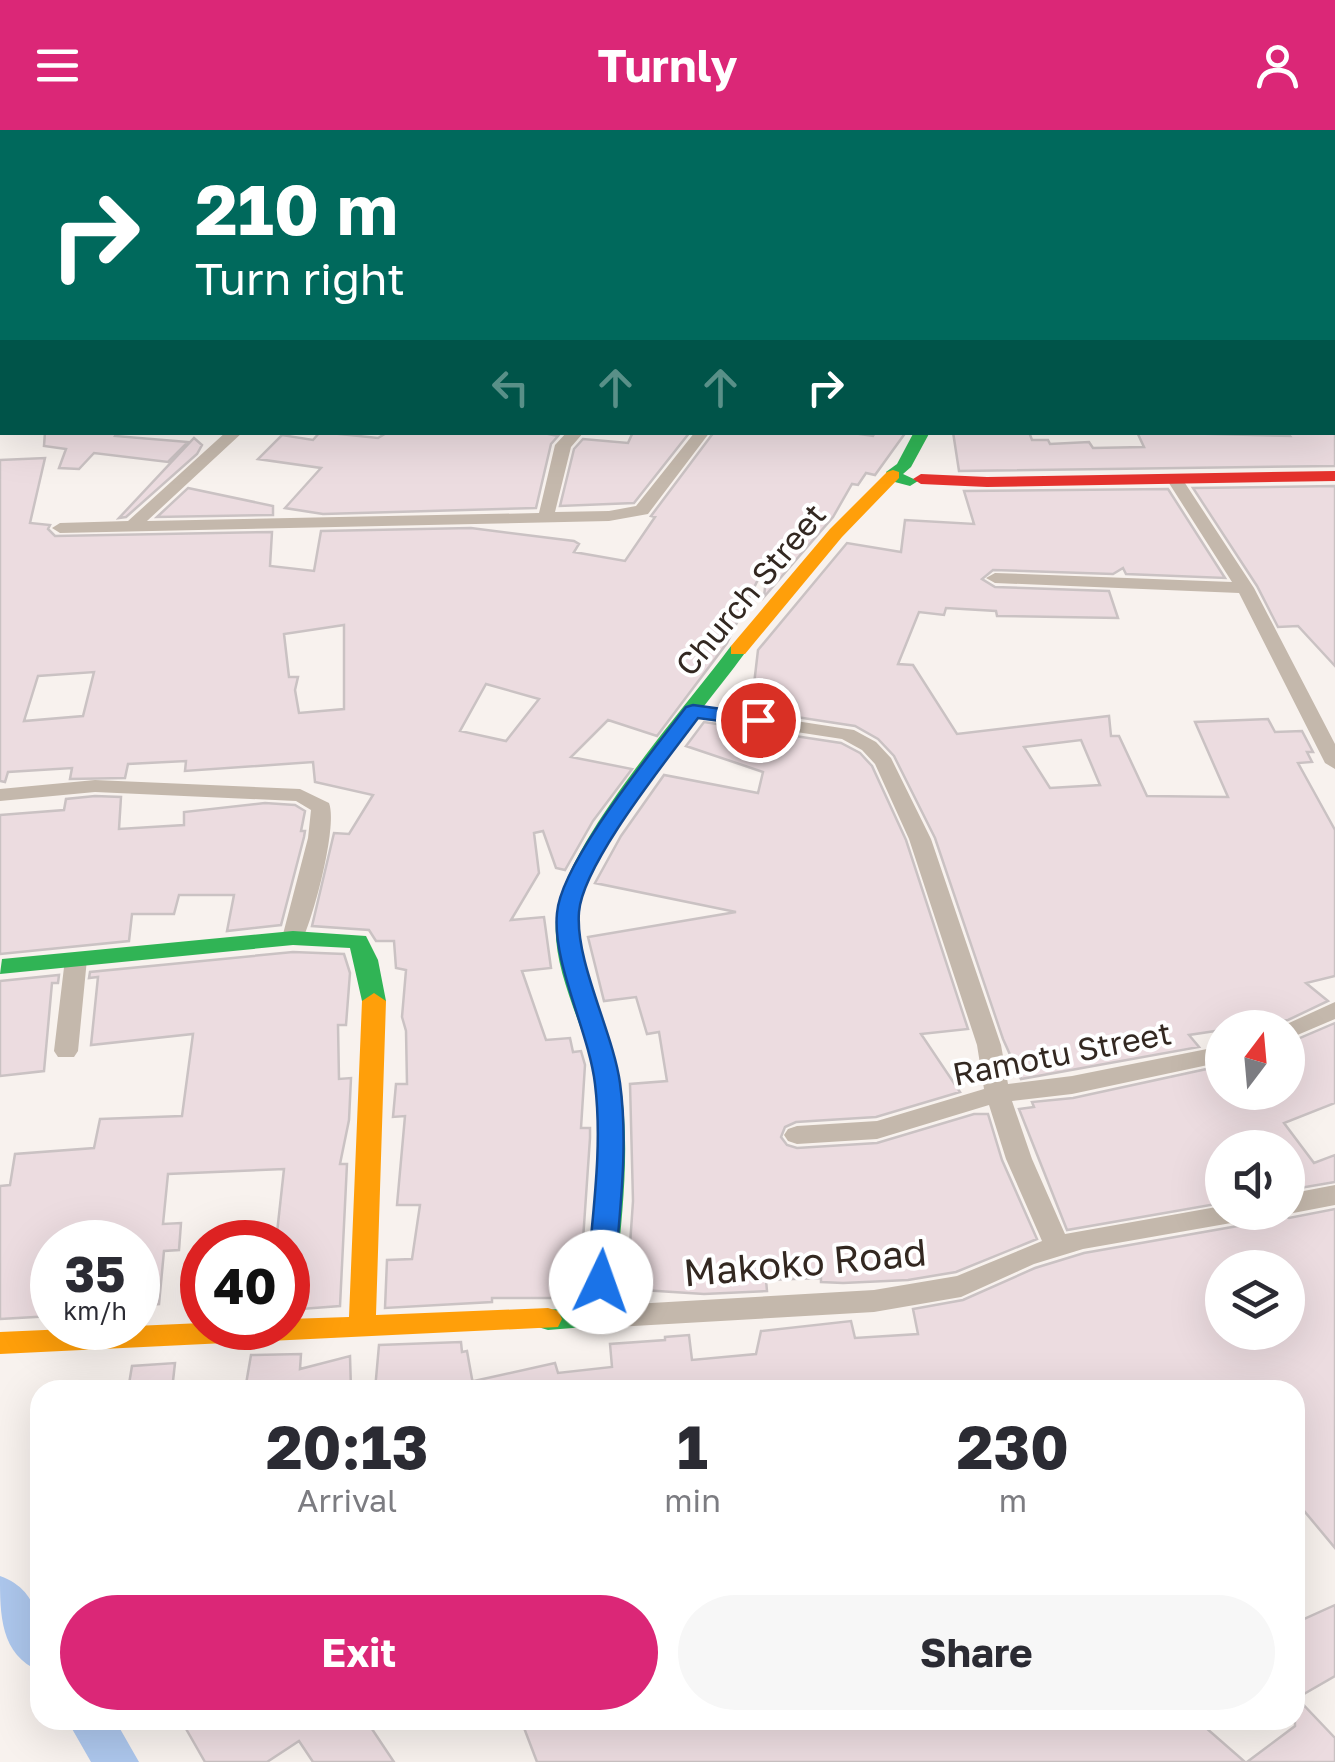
<!DOCTYPE html>
<html lang="en">
<head>
<meta charset="utf-8">
<style>
	:root { --surface:#fff; --page:#f7f7f7; --text:#2b2b33; --muted:#7c7c81; --accent:#db2777 }
	body { margin:0; font-family:"Golos Text",sans-serif; background:var(--page); color:var(--text); height:100vh; display:flex; flex-direction:column; font-size:38px; white-space:nowrap }
	* { box-sizing:border-box; margin:0 }
	p { font-size:32px; color:var(--muted) }
	.icon { flex:none; width:55px; height:55px; fill:none; stroke:currentColor; stroke-width:2; stroke-linecap:round; stroke-linejoin:round }
	.map { position:relative; flex:1; overflow:hidden }
	.panel { position:absolute; left:30px; top:1250px; width:1275px; height:350px; display:flex; flex-direction:column; background:var(--surface); border-radius:30px; box-shadow:0 10px 40px #0002 }
	.panel>* { flex:none }
	.banner { position:absolute; left:0px; top:0px; width:1335px; height:305px; box-shadow:0 10px 40px #0002; background:#00695c; color:#fff; overflow:hidden }
	.needle { width:65px; rotate:16deg }
	.controls { position:absolute; left:1205px; top:880px; display:grid; gap:20px }
	.controls a { display:grid; place-items:center; width:100px; height:100px; border-radius:50%; background:var(--surface); box-shadow:0 10px 40px #0002; font-size:50px }
	.speed { position:absolute; left:30px; top:1090px; display:flex; gap:20px; font-size:50px; font-weight:700; text-align:center }
	.speed>* { display:grid; place-content:center; width:130px; height:130px; border-radius:50%; background:var(--surface); box-shadow:0 10px 40px #0002; line-height:1 }
	.speed small { font-size:25px; font-weight:400 }
	.speed .limit { border:15px solid #d22; background:#fff; color:#111 }
	.pin { position:absolute; display:grid; place-items:center; width:85px; height:85px; color:#fff; margin:-42px; border:5px solid #fff; border-radius:50%; box-shadow:0 2px 10px #0007 }
	.me { position:absolute; width:110px; margin:-55px; rotate:3deg; stroke-linejoin:round; filter:drop-shadow(0 0 8px #0008) }
	.turn { display:flex; align-items:center; gap:35px; height:210px; padding:0 30px; font-size:45px }
	.turn .icon { width:130px; height:130px; stroke-width:2.5 }
	.turn b { display:block; font-size:70px; line-height:85px }
	.lanes { display:flex; align-items:center; height:95px; padding:0 30px; background:#0003; justify-content:center; gap:50px; direction:ltr }
	.lanes .off { opacity:.35 }
	.eta { display:flex; justify-content:space-evenly; align-items:center; height:170px; text-align:center }
	.eta b { font-size:60px; font-weight:700; line-height:70px }
	.button { display:flex; gap:20px; margin-top:auto; padding:20px 30px }
	.button a { flex:1; height:115px; border-radius:60px; background:var(--accent); color:#fff; font-size:40px; font-weight:700; line-height:115px; text-align:center }
	.button a+a { background:var(--page); color:var(--text) }
	header { display:flex; justify-content:space-between; align-items:center; height:130px; padding:0 30px; background:var(--accent); color:#fff; font-size:45px; font-weight:700 }
	.map>svg:first-child { display:block }
</style>
</head>
<body>
<header><svg class="icon" aria-label="menu" viewBox="0 0 24 24"><path d="M4 6h16M4 12h16M4 18h16"/></svg>Turnly<svg class="icon" aria-label="person" viewBox="0 0 24 24"><circle cx="12" cy="8" r="4"/><path d="M4 21q1-7 8-7t8 7"/></svg></header>
<div class="map">
<svg width="1335" height="1632" viewBox="0 0 1335 1632">
	<rect width="100%" height="100%" fill="#f8f2ee"/>
	<g fill="none" stroke-linecap="round" stroke-linejoin="round">
		<path stroke="#adc7ed" stroke-width="5" d="M1079,0L1083,2"/>
		<path fill="#adc7ed" fill-rule="evenodd" d="M0,1446C44,1462 40,1502 40,1541C0,1525 0,1484 0,1446Z
			M67,1590H115L139,1632H91Z"/>
	</g>
	<path fill="#ecdce0" stroke="#cac2c3" stroke-width="2.5" fill-rule="evenodd" d="M45,302H117L115,306L188,312L168,332L94,323L79,339L59,338L66,319L44,316Z
		M320,302L378,308L388,302H539L558,306L551,314L536,378L323,384L285,378L321,338L258,329L282,305L313,310Z
		M633,302H690L634,373L560,376L574,319L583,309L628,313Z
		M714,302H846L873,306L875,302H906L875,345L866,343L858,355L852,354L833,387L764,467L768,429L727,513L657,606L608,590L571,627L632,639L593,691L565,740L556,738L543,701L534,703L539,743L511,790L544,787L551,838L522,841L546,910L570,908L573,922L581,921L585,935L581,998H590V1008L579,1168H492V1172L385,1178L387,1130L412,1129L420,1075H397L405,986L393,987L396,954H407L406,901L402,887L406,840L396,838L394,811H376L369,800L312,796L334,703L349,704L373,665L315,652L313,632L185,641L186,631L128,634L125,648L70,649L72,638L8,642L5,652L0,651V330L45,328L30,393L50,395L48,399L55,406L272,402L270,436L314,441L321,401L471,398L574,411L579,414L574,422L625,431L655,387L651,386ZM344,495V579L299,583L295,560L298,547H289L284,504ZM94,542L83,586L24,591L38,546ZM486,554L539,569L506,611L460,601Z
		M953,302H1029L1032,310H1048L1050,314L1089,312L1093,318L1144,317L1137,302L1290,306L1287,302H1335V336L959,341Z
		M194,308L202,315L197,324L126,387L119,388Z
		M1335,356V536L1298,496L1278,497L1257,456L1193,358Z
		M188,358L273,376V385L157,387Z
		M1168,359L1225,448L1126,444L1123,438L1113,444L993,440L982,449L995,457L1109,461L1118,488L997,486L996,481L946,478L944,485L919,482L898,534L913,535L957,604L1109,586L1111,606H1119L1147,666L1228,667L1195,592L1268,589L1275,602L1302,601L1313,622H1307L1312,632L1298,633L1335,700V846L1306,853L1328,871L1288,890L1189,905L1199,917L1021,949L1003,909L935,708L894,626L878,609L855,596L751,580L758,520L847,413L901,422L905,390L974,394L964,361ZM1081,610L1100,655L1050,658L1024,617Z
		M704,592L841,613L860,623L872,636L906,710L968,899L921,904L960,962L876,987L796,992L785,997L781,1007L787,1015L797,1018L877,1013L974,984H988L1002,1030L1037,1109L956,1142L908,1150L843,1153L821,1152V1148L766,1150L767,1161L704,1164L627,1159L633,1071L630,954L667,951L659,902L647,904L636,867L604,871L588,807L736,782L595,753L621,706L664,645L758,663L763,642L686,616Z
		M95,666L121,667L119,699L184,695V682L265,673L295,675L305,681L301,701H305L304,707L281,795L227,801L234,765H179L174,784H132L129,811L0,824V685L64,680L66,669Z
		M293,822L344,824L350,843L346,895H338L339,949L351,948L349,990L340,1034H347L340,1176L288,1180V1112H276L284,1039L168,1044L163,1094L181,1093L179,1120L164,1121L159,1174L138,1176V1112H105V1108L63,1110L52,1112V1186L0,1189V1056L10,1055L15,1024L94,1018L100,989L182,986L193,904L91,915L98,847L89,848L90,842Z
		M59,845L58,853H52L44,941L0,946V851Z
		M1335,893V973L1284,993L1314,1033L1335,1025V1052L1288,1060V1018H1222V1073L1067,1100L1019,979L1034,977L1032,972L1073,968L1216,937L1222,945V962H1288V913Z
		M1335,1079V1418L1295,1370V1260H476L474,1251L555,1233L558,1243L612,1237L610,1214L665,1210V1207L689,1205L692,1230L756,1224L761,1201L851,1191L855,1208L918,1204L913,1179L963,1170L1035,1138L1084,1123L1255,1093L1281,1084L1289,1088ZM1222,1138H1288V1202H1222Z
		M461,1212L462,1222L467,1221L474,1260H375L379,1215Z
		M301,1224L300,1239L350,1226L351,1260H245L251,1225Z
		M175,1233L172,1260H128L132,1236Z
		M1335,1475V1546L1297,1568L1335,1608V1632H1247L1295,1596V1493Z
		M181,1590H366L394,1632H313L299,1611L267,1632H205Z
		M521,1590H1197L1245,1632H537Z"/>
	<g fill="none" stroke-linecap="round" stroke-linejoin="round">
		<path fill="#c4b8ac" fill-rule="evenodd" d="M604,0H626L628,2H606Z
			M856,0H880L882,2H858Z
			M1116,0H1129L1131,2H1118Z
			M1332,72H1335V80H1332Z
			M1332,163H1335V171H1332Z
			M1332,250H1335V258H1332Z
			M226,302H243L147,391L539,383L555,315L567,302H584L571,317L555,382L609,381L636,376L695,302H710L648,384L609,391L60,403L52,398L60,393L128,391Z
			M1175,345L1181,347L1254,458L1335,614V639L1325,633L1239,463L995,453L986,448L995,443L1232,452L1167,350Z
			M693,575L854,600L876,612L891,628L931,709L1001,915L1008,954L1072,946L1222,916V932L1072,964L1012,971L1032,1029L1065,1104L1222,1076V1082H1258L1254,1089L1083,1119L1034,1134L961,1167L874,1182L599,1198L589,1195L585,1187L589,1179L599,1176L874,1160L957,1146L1042,1111L1006,1029L989,975L877,1009L797,1014L788,1011L784,1005L788,999L797,996L877,991L984,959L977,915L909,709L875,634L862,620L842,609L686,585L683,581Z
			M95,650L300,659L329,673C338,696 313,790 301,813H285L282,808L308,708L311,680L296,671L95,662L0,671V659Z
			M76,822L87,829L78,921L74,927H58L54,921L65,829Z
			M1335,872V889L1288,909V898H1278Z
			M1335,1055V1075L1288,1084L1284,1082H1288V1064Z"/>
		<path fill="#30b455" fill-rule="evenodd" d="M914,302H930L911,337L903,344L918,351L910,356L891,351L886,342L897,334Z
			M738,514L747,520C702,583 589,709 579,782C571,839 611,896 620,951C633,1029 618,1109 613,1187L609,1195L548,1200L538,1197L534,1189L538,1181L586,1176C593,1102 608,1024 596,950C586,896 548,837 557,781C569,708 685,578 731,516Z
			M293,801L366,806L378,830L386,871L382,877H366L362,871L350,818L293,815L0,844L2,829Z"/>
		<path fill="#ff9f0a" fill-rule="evenodd" d="M1322,0H1335V6L1332,2Z
			M893,340L899,342V348L842,407L745,524H731V516L830,399L887,342Z
			M374,863L386,871L376,1185L548,1178L558,1181L562,1189L558,1197L0,1224V1202L202,1193V1198H288V1189L349,1187L362,871Z"/>
		<path fill="#e5322d" fill-rule="evenodd" d="M1335,341V351L987,357L921,354L913,349L921,344L987,347Z"/>
	</g>
	<path fill="#1a73e8" stroke="#114b97" stroke-width="2.5" d="M693,575L758,584L768,590L758,596L698,588C667,630 583,733 579,782C575,832 613,902 620,953C629,1019 619,1086 614,1152L610,1159L601,1163L591,1159L587,1152C592,1086 603,1019 595,954C589,902 552,833 557,783C561,732 653,621 686,577Z"/>
	<g text-anchor="middle" stroke-width="8" stroke-linejoin="round" paint-order="stroke">
		<g font-size="32" fill="#332821" stroke="#fff">
			<text transform="translate(751 460) rotate(-50)" y="11">Church Street</text>
			<text transform="translate(1062 924) rotate(-11)" y="11">Ramotu Street</text>
		</g>
		<g font-size="38" fill="#332821" stroke="#fff">
			<text transform="translate(805 1133) rotate(-5)" y="13">Makoko Road</text>
		</g>
	</g>
</svg>
<div class="controls">
<a><svg class="needle" viewBox="-14 -14 28 28"><path d="M0-13l5 13h-10z" fill="#e53935"/><path d="M0 13l5-13h-10z" fill="#7c7c81"/></svg></a>
<a><svg class="icon" aria-label="sound" viewBox="0 0 24 24"><path d="M4 9h4l5-4v14l-5-4H4zM17 9q2 3 0 6"/></svg></a>
<a><svg class="icon" aria-label="layers" viewBox="0 0 24 24"><path d="M12 4l9 5-9 5-9-5zM3 14l9 5 9-5"/></svg></a>
</div>
<div class="speed"><div>35<small>km/h</small></div><div class="limit">40</div></div>
<div class="pin" style="left:758px;top:590px;background:#d93025"><svg class="icon" aria-label="arrive" viewBox="0 0 24 24"><path d="M6 21V4h12l-3 4 3 4H6"/></svg></div>
<svg class="me" style="left:601px;top:1152px" viewBox="-20 -20 40 40"><circle r="19" fill="#fff"/><path d="M0-13L10 11 0 6-10 11z" fill="#1a73e8"/></svg>
<div class="banner">
<div class="turn"><svg class="icon" aria-label="right" viewBox="0 0 24 24"><path d="M7 20v-9h11M14 6l5 5-5 5"/></svg><div><b>210 m</b>Turn right</div></div>
<div class="lanes"><svg class="icon off" aria-label="left" viewBox="0 0 24 24"><path d="M17 20v-9H6M10 6l-5 5 5 5"/></svg><svg class="icon off" aria-label="ahead" viewBox="0 0 24 24"><path d="M12 20V5M6 11l6-6 6 6"/></svg><svg class="icon off" aria-label="ahead" viewBox="0 0 24 24"><path d="M12 20V5M6 11l6-6 6 6"/></svg><svg class="icon" aria-label="right" viewBox="0 0 24 24"><path d="M7 20v-9h11M14 6l5 5-5 5"/></svg></div>
</div>
<section class="panel">
<div class="eta">
<div><b>20:13</b><p>Arrival</p></div>
<div><b>1</b><p>min</p></div>
<div><b>230</b><p>m</p></div>
</div>
<div class="button"><a>Exit</a><a>Share</a></div>
</section>
</div>
</body>
</html>
